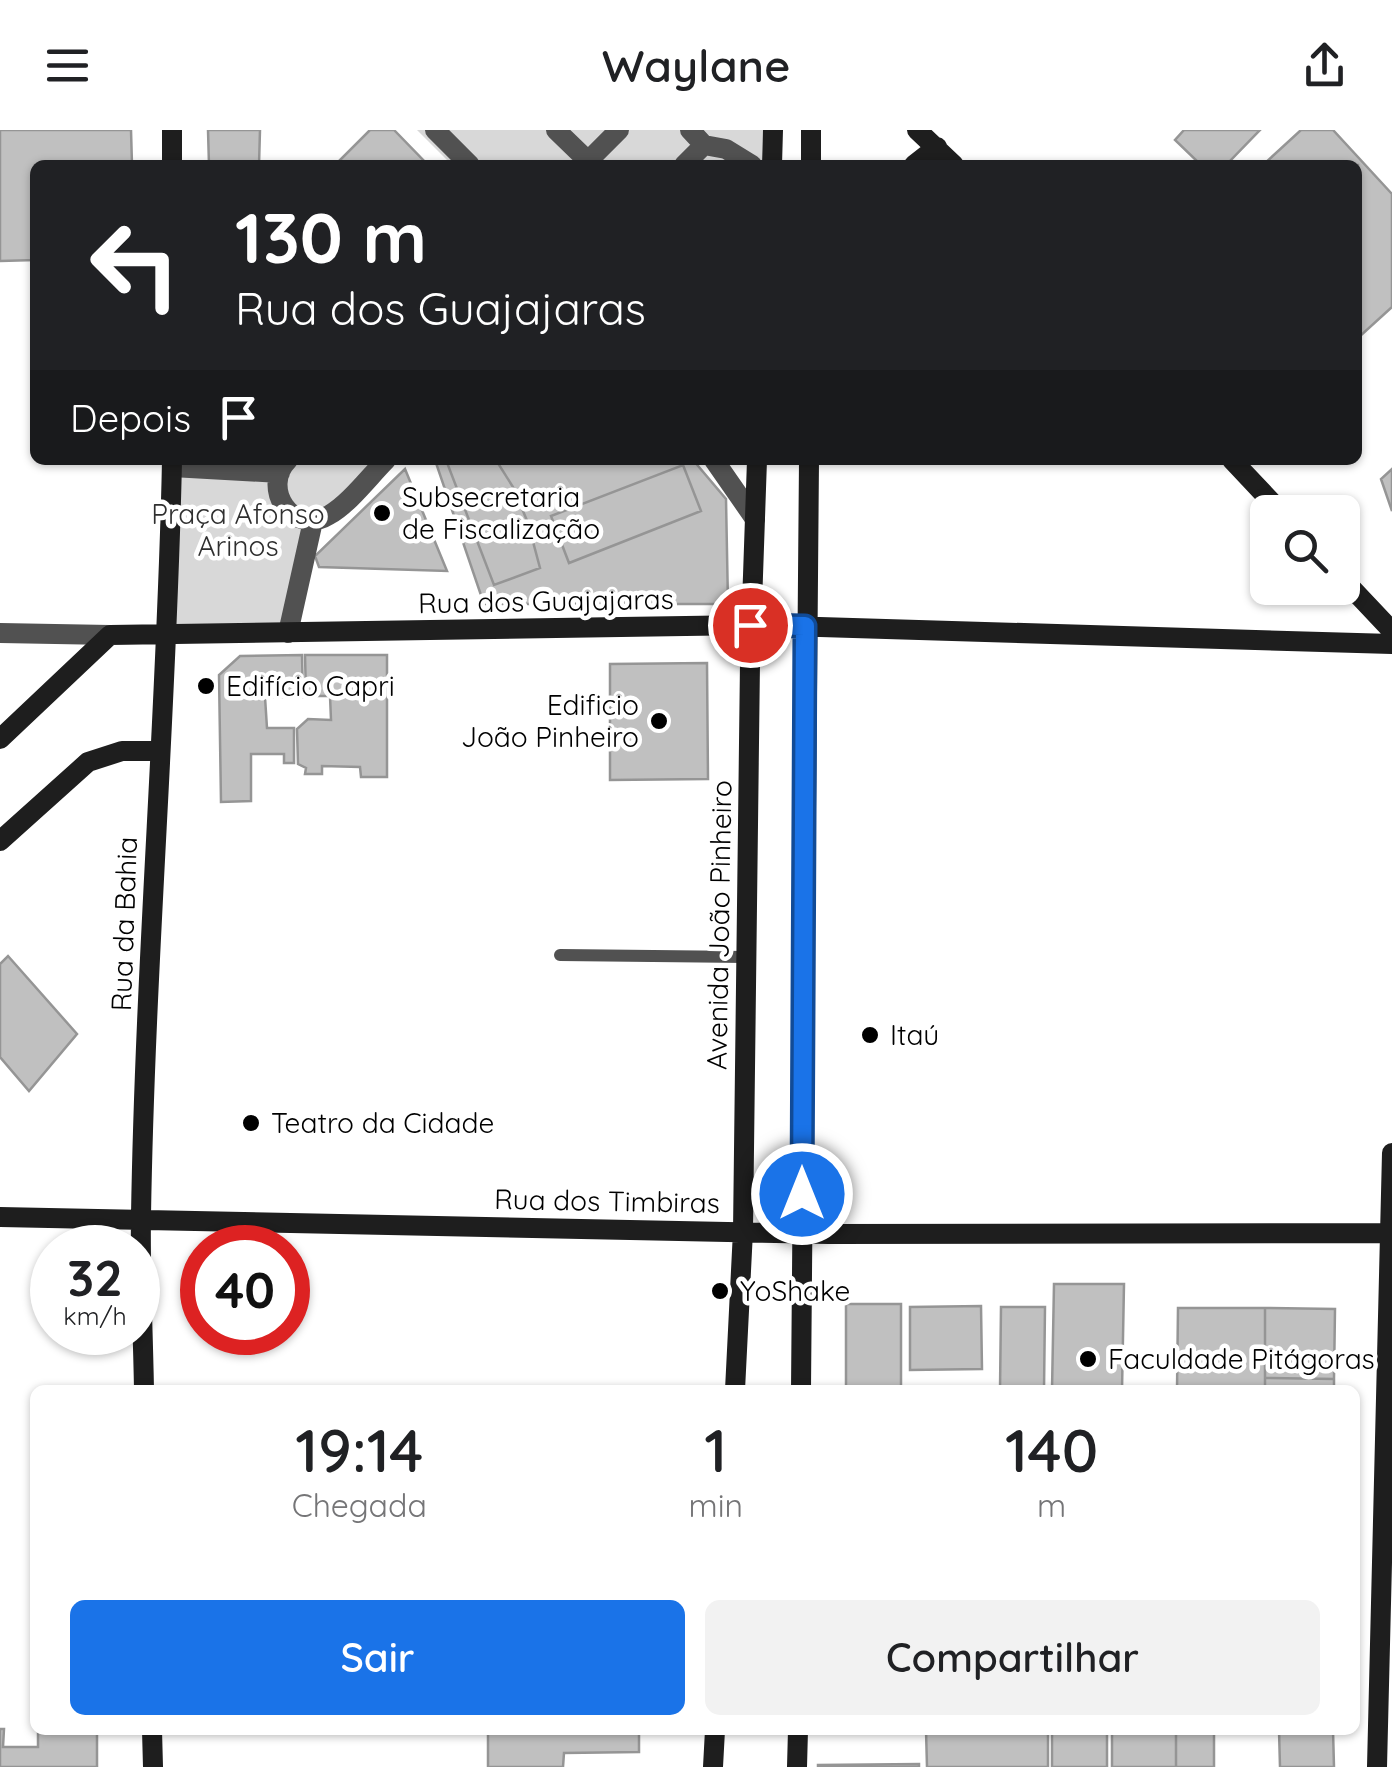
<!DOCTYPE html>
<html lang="pt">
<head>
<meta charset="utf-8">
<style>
	:root { --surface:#fff; --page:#f2f2f2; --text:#202124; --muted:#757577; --accent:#1a73e8 }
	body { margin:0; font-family:Quicksand,sans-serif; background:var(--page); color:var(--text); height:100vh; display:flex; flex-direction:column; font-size:38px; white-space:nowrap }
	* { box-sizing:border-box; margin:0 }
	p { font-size:32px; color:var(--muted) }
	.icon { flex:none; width:55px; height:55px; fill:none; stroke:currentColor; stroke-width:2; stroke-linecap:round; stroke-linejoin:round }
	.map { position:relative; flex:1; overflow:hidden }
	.panel { position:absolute; left:30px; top:1255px; width:1330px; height:350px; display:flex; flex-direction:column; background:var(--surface); border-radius:15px; box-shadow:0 2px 8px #0004 }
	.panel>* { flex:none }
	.guide { position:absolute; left:30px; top:30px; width:1332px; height:305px; border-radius:15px; box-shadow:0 2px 8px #0004; background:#202124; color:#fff; overflow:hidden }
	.controls { position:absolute; left:1250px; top:365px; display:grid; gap:20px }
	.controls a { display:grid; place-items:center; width:110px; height:110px; border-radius:15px; background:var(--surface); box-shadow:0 2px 8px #0004; font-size:50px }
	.speed { position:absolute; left:30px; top:1095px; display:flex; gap:20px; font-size:50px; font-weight:700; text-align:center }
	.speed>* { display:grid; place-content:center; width:130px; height:130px; border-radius:50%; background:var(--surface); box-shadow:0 2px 8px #0004; line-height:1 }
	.speed small { font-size:25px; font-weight:400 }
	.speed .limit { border:15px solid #d22; background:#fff; color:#111 }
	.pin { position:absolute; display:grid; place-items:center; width:85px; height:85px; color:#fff; margin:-42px; border:5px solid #fff; border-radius:50%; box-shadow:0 2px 10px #0007 }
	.me { position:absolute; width:110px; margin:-55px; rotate:0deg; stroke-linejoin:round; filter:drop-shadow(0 0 8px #0008) }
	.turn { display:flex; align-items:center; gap:35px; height:210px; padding:0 40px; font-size:45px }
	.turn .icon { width:130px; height:130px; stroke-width:2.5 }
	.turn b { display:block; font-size:70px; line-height:85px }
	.then { display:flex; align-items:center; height:95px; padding:0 40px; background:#0003; gap:20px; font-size:38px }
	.eta { display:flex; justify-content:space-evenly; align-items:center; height:170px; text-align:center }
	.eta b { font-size:60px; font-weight:600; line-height:70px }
	.cta { display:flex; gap:20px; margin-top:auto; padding:20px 40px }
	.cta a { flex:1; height:115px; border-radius:15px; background:var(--accent); color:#fff; font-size:40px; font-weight:600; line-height:115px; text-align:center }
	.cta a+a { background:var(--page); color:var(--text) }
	header { display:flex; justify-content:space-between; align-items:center; height:130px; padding:0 40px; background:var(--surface); font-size:45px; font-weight:600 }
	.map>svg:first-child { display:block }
</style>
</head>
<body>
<header><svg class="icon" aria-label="menu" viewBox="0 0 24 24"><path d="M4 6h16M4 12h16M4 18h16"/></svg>Waylane<svg class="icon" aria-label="share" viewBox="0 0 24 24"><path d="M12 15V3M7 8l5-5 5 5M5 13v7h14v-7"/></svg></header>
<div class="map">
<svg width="1392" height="1637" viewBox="0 0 1392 1637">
	<rect width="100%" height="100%" fill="#fff"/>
	<path fill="#d8d8d8" d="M417,0H763L762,35H452Z
		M172,330H236L282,335L288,330H386L315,393L292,501L166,504Z"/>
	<path fill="#c0c0c0" stroke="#959595" stroke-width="2.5" d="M0,0H131L132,35H35V130L0,131Z
		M208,0H260L259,35H209Z
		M370,0H394L428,35H335Z
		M1184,0H1260L1226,35H1201L1175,10Z
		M1301,0H1333L1392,64V177L1358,208V35H1263Z
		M435,330H693L726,369L728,474H484Z
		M446,330H496L513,357L528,393L540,438L494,455Z
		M683,335L701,381L569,433L551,386Z
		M405,339L447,441L319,437L315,426Z
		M1392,339V381L1381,349Z
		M302,525L303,567H265L267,598H294V633H284V624H251V671L221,672L219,545L240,526Z
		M305,525H387V647H361L360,637L322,636V644H305L306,638L298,634L297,599L308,589L331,590L330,566H306Z
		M707,533L708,649L610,650V534Z
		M8,826L77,904L29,961L0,927V834Z
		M1054,1154H1124L1122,1260H1052Z
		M846,1174H901V1260H846Z
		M981,1176L982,1239L910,1240V1177Z
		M1001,1177H1045L1044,1260H1000Z
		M1178,1178H1265V1260H1177Z
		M1265,1178L1335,1179L1334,1249L1265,1248Z
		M1265,1248L1334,1249V1260H1265Z
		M0,1599H4L3,1617H38V1600H97V1637H0Z
		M488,1600H639V1622L564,1623L563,1637H488Z
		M926,1600H1048V1637H927Z
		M1052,1600H1107V1637H1052Z
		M1112,1600H1176V1637H1112Z
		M1176,1600H1214V1637H1176Z
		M1279,1600H1333L1334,1637H1280Z
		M919,1634V1637H818V1635Z"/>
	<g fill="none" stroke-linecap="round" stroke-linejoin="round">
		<path stroke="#515151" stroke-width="12" d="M560,825L746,827"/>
		<path stroke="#515151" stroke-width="20" d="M435,0L470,35
			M556,0L588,31
			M690,0L704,15
			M584,35L619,0
			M684,35L704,15L726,19L752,35
			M288,330C260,358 293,407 329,385C348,375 370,346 386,330
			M714,330L755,389
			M172,337L280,343
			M0,503L110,505
			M288,503L313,391"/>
		<path stroke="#1e1e1e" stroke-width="20" d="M172,0V35
			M811,0V35
			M917,0L954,35
			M772,35L773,0
			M914,35L937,17
			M1232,330L1281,382
			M1342,448L1392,501
			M0,609L110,505L750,495L1392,514
			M0,711L88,632L122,621H158
			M0,1087L829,1104L1392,1103
			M144,1260C143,1202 140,1144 141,1086C145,834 167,582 172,330
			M735,1260L743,1101L750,532L757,330
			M801,1260L809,330
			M152,1600L153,1637
			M713,1637L715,1600
			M797,1637L798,1600
			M1377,1637L1392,1023"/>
	</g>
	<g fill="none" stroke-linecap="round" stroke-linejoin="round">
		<defs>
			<path id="route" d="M750,495L805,496L802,1064"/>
		</defs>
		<use href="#route" stroke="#114b97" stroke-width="25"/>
		<use href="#route" stroke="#1a73e8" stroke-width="18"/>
	</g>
	<g fill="#000" stroke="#fff" stroke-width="4">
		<circle cx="382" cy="383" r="10"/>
		<circle cx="206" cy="556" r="10"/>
		<circle cx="659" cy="591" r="10"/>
		<circle cx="870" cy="905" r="10"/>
		<circle cx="251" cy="993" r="10"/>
		<circle cx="720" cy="1161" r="10"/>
		<circle cx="1088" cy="1229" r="10"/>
	</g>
	<g text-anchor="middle" stroke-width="9" stroke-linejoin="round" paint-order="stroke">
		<g font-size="28" fill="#000" stroke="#fff" text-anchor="start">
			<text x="402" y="377">Subsecretaria<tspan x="402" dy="32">de Fiscalização</tspan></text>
			<text x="226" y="566">Edifício Capri</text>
			<text x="639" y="585" text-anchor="end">Edificio<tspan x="639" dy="32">João Pinheiro</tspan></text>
			<text x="890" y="915">Itaú</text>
			<text x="271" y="1003">Teatro da Cidade</text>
			<text x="740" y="1171">YoShake</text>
			<text x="1108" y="1239">Faculdade Pitágoras</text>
		</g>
		<g font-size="28" fill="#2f2f2f" stroke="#fff">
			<text x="238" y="394">Praça Afonso<tspan x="238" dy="32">Arinos</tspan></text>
		</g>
		<g font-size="28" fill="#000" stroke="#fff">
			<text transform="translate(546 471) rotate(-1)" y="10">Rua dos Guajajaras</text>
			<text transform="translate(124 794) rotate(-88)" y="10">Rua da Bahia</text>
			<text transform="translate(719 795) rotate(-89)" y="10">Avenida João Pinheiro</text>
			<text transform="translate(607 1071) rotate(1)" y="10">Rua dos Timbiras</text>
		</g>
	</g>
</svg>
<div class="controls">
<a><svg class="icon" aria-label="search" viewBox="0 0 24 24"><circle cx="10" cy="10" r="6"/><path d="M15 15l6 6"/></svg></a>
</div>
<div class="speed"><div>32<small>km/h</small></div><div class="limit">40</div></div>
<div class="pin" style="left:750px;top:495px;background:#d93025"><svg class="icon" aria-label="arrive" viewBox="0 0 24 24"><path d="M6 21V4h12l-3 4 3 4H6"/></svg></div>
<svg class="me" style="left:802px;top:1064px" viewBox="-20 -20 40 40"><circle r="17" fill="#1a73e8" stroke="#fff" stroke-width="3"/><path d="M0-11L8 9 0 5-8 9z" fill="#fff"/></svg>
<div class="guide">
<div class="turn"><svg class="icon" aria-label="left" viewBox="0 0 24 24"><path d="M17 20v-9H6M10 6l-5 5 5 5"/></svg><div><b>130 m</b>Rua dos Guajajaras</div></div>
<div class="then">Depois<svg class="icon" aria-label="arrive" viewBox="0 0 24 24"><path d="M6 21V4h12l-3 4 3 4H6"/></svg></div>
</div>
<section class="panel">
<div class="eta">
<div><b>19:14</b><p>Chegada</p></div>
<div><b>1</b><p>min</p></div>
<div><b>140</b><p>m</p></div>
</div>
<div class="cta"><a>Sair</a><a>Compartilhar</a></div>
</section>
</div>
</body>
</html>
